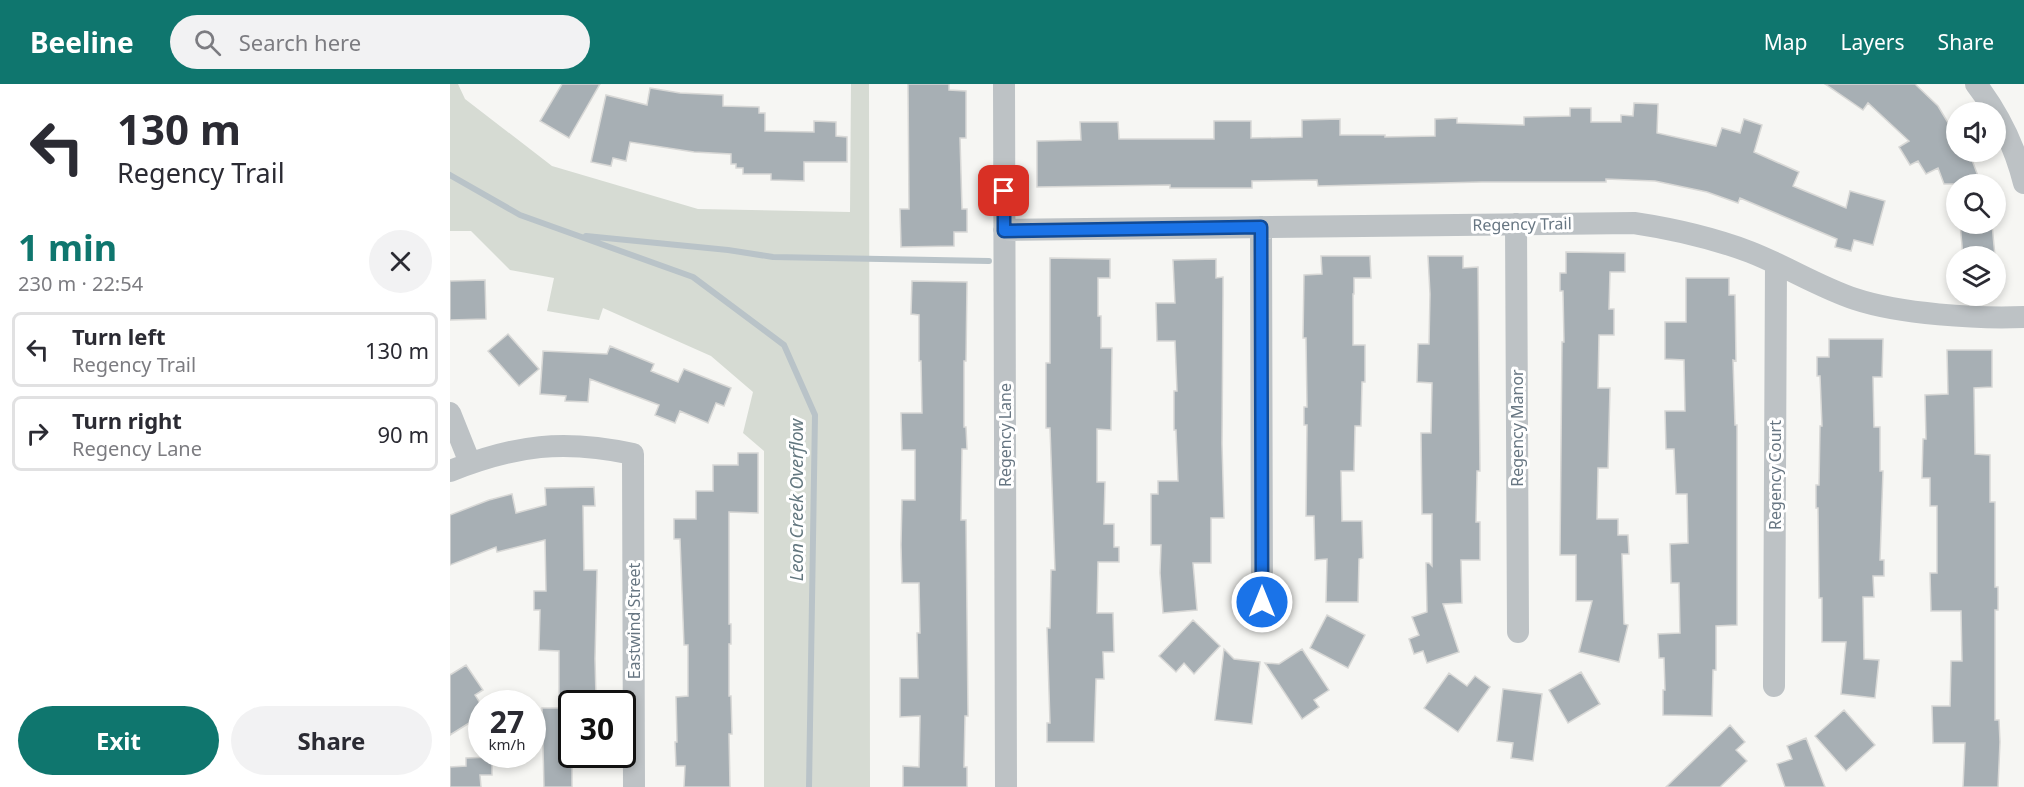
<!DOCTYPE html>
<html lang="en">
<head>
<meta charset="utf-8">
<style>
	:root { --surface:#fff; --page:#f2f2f3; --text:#2b2b33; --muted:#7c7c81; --line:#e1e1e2; --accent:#0f766e }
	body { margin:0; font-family:"Noto Sans",sans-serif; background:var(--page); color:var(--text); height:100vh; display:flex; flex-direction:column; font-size:22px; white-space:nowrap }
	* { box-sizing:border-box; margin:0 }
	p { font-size:20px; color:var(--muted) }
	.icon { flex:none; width:33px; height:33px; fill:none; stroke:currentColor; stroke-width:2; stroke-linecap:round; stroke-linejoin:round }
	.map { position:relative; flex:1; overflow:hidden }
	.side { display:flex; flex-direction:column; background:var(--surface); width:450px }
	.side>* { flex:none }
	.hud { background:#fff; color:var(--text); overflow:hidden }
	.controls { position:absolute; left:1496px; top:18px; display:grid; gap:12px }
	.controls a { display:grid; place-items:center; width:60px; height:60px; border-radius:50%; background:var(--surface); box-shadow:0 3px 9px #0003; font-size:30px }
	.speed { position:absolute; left:18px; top:606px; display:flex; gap:12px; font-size:30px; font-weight:700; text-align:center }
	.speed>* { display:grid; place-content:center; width:78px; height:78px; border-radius:50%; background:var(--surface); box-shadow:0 3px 9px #0003; line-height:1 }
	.speed small { font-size:15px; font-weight:400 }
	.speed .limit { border:3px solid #111; border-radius:9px; background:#fff; color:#111 }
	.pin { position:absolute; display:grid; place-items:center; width:51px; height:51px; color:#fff; margin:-26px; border-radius:12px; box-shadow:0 3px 9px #0006 }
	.me { position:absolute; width:66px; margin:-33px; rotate:0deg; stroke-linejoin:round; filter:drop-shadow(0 0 4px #0008) }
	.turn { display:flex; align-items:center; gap:21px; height:126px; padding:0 18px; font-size:27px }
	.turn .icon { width:78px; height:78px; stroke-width:2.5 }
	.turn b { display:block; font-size:42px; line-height:51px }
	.round { display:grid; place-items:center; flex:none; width:63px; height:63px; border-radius:32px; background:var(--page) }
	.head { display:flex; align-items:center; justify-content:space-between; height:102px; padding:0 18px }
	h1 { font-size:36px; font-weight:700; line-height:45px; color:var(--accent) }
	.button { display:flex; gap:12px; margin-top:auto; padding:12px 18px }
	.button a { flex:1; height:69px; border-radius:36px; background:var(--accent); color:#fff; font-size:24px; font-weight:700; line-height:69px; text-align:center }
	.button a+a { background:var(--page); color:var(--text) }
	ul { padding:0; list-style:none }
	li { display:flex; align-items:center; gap:18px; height:75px; margin:0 12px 9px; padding:0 6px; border:3px solid var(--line); border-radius:9px }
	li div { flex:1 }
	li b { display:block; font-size:22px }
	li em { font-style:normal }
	header { display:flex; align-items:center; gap:36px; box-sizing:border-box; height:84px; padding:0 30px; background:var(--accent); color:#fff }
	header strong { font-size:28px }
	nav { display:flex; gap:33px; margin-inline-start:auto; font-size:21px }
	.search { width:420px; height:54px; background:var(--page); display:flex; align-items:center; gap:15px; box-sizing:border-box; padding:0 21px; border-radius:33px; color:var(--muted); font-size:22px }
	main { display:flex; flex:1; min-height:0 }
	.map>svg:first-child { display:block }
</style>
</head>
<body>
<header>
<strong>Beeline</strong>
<div class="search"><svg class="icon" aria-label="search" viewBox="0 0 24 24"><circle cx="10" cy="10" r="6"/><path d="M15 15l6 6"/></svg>Search here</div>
<nav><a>Map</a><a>Layers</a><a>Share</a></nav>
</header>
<main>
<section class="side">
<div class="hud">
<div class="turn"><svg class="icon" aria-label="left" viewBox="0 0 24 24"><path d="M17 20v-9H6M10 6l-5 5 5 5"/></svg><div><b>130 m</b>Regency Trail</div></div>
</div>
<div class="head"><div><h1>1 min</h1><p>230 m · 22:54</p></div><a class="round"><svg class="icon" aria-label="close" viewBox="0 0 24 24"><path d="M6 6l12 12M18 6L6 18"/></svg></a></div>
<ul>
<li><svg class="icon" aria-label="left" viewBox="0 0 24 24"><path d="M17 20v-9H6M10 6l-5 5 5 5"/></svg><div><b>Turn left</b><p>Regency Trail</p></div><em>130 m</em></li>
<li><svg class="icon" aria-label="right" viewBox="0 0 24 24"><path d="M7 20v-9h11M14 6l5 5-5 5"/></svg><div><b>Turn right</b><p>Regency Lane</p></div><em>90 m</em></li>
</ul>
<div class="button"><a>Exit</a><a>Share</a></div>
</section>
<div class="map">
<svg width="1574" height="703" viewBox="0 0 1574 703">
	<rect width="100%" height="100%" fill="#f6f6f3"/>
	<path fill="#d6dbd3" d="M0,0H8L15,15L102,82L248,125L400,128L401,0H419L420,703H314V367L293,349L303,308L261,272L153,224L149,236L97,227L104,194L60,186L21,147H0Z"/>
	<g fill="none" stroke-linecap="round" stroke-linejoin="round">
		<path stroke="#b9c3c8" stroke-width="6" d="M0,91L70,131L243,193L334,261L365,331L359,703
			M136,152L278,166L323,173L539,177"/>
	</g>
	<path fill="#a7afb4" stroke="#d8d8d6" stroke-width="1.5" d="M112,0H150L119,54L90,37Z
		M458,0H499V6L516,7V54H510L512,125H517V148H504V162L451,163L450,125H459Z
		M1375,0H1465L1488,22L1506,52V68H1519L1531,100H1494L1488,84L1476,90L1468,77L1460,81L1449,63L1459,57L1418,19L1413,26Z
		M200,4L230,9L273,11V22L309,23V29H315V47L364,48V37L386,38V52L397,53V78H354V97L321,96V90H293V84H286V80H281V70L244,68L180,58L176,77L163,74L161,82L141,78L156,11L197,21Z
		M1184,19L1208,20L1207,49L1266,62L1272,44L1290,49L1294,35L1312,41L1304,68L1349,88L1343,102L1396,124L1400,107L1435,117L1423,161L1404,156L1401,167L1385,163L1387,155L1290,114L1288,119L1257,108L1205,97L1156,95V98H1032L868,102L867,96L802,97V104H720V101L587,103V57L631,56L630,38H668L669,55H764V37H801V54L852,53V36L890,35V51H935V53L985,52V35L1007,34V39L1074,41V33L1120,32V24H1141V38H1171V31L1183,32Z
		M1510,140H1542L1545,172H1513Z
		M1116,168L1175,169V188H1160L1159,225H1164V251H1149L1148,304H1160L1158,384H1148L1147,435H1168V451H1178L1179,470H1172L1174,540L1178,541L1169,578L1129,568L1142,517H1126V471H1110L1112,258H1114L1113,207H1110V189H1116Z
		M871,172H920L921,194H904V210H903V261H915V298H912L911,342H905L904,387H891L892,437H912L913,474L909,475L908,518H876L877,475L865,476L864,432H856L857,341H854V323H857L856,254H853L854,191L872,190Z
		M978,172H1013V184L1028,183L1030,387H1027L1026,438H1030V476H1011L1012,519L993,520L1009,568L977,579L973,567L964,570L959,555L969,551L962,533L977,528L976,479H979L982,482V430H972L971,349H981L982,299L967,298L968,260H979L980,210Z
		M600,174L660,175V194H648V232H651V264H662L661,346L647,345V398H655L654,440H664V463H669V478H648L647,529H663L664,568H653L654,595H646L644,658H597V639H600L597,544H600L601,486H605L600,344H596V279H600Z
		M766,175V194L773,193V212L772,360L774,434H761V479H743L747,526L713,529L710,489L711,461H701V410H708V397H728L726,346H724V307H727L725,257H707L706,219H725L723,176Z
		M1236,194H1279V211H1285L1286,277L1283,276L1285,341H1287V541L1266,542V586H1263L1262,632L1213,631V606H1215L1214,574H1209L1208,550L1230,549L1229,499H1221L1220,460L1238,459L1237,410H1226L1224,365H1216L1215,327H1235L1234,276L1215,275V238H1236Z
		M35,196L36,235L0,236V197Z
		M462,197L517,198L516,277H514V343H516L517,365H512L511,436H516L518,632H515L514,683H517V703H453V682L469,683L470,632L450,633V594H468L467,549H470L469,499H452L451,461L452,416H465V366H452L451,329H472L471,277H469V231L461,230Z
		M58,250L89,285L69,302L38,267Z
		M1379,255H1433L1432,293H1423L1424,343H1430V387H1433L1430,476H1434V492H1423L1424,513H1413L1414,575L1429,576L1425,614L1391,610L1396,558H1372V514H1369L1368,424H1366V401H1369L1370,342H1372L1370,292H1367V273H1379Z
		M160,262L204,280L201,287L228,298L234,285L281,304L274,322L266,319L258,339L230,327L225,339L205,331L209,321L140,295L138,318L115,317L116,312L90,310L93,267L157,270Z
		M1497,266H1542V303L1524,304L1525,370L1540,371V418H1545V503H1548V526H1545V636H1549L1550,658L1548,703H1513L1515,659H1483L1482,622H1500L1501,577H1512L1511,527H1481L1480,489H1487V422H1480V394H1472L1473,355H1476L1475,311L1498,310Z
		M288,369H308V429L279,428V540H281V560H279V612H281L282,650H279L280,703H234L235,682H226L225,658H227L226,613L238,612V561H234L230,455H224V435H246V407H263V381H288Z
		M144,403L145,422H133L134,486H147L145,575L146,613H109V567L89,566L90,526H84V507H96L95,456L47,468L46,463L0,481V431L39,416L62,410L66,429L96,421L95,404Z
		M877,531L915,551L898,584L860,564Z
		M743,536L770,562L744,590L734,579L726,588L709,572Z
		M774,565L784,575L810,578L802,640L765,636Z
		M852,565L879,606L864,616L869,623L852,635L815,579L829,580Z
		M16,581L33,606L25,611L32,622V631L0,651V591Z
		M1131,588L1150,620L1118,639L1099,606Z
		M999,589L1017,602L1025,592L1040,603L1008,648L974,624Z
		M1053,605L1092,610L1083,677L1061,674L1063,659L1047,657Z
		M92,624H122V703H94Z
		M1394,626L1425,661L1396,687L1365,652Z
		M1280,641L1295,658L1286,666L1297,677L1270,703H1216Z
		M1356,654L1375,703H1335L1327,680L1342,675L1337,662Z
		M42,673V691H30L31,703H0V683L16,682V674Z"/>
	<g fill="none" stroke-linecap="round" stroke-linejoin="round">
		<path stroke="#bdc2c5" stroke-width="22" d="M554,0L556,703
			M1526,0C1549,30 1565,63 1574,99
			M1066,140L1068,548
			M811,143L812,518
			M554,146L1184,139C1224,145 1263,154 1300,168C1336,182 1369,203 1405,215C1450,230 1527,235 1574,233
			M0,329L20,379
			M0,387C66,361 113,355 183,370L184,703
			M1324,602L1326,180"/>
	</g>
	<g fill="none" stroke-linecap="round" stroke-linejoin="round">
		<defs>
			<path id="route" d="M554,107V147L811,143L812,518"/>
		</defs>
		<use href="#route" stroke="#114b97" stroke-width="15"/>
		<use href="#route" stroke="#1a73e8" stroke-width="10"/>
	</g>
	<g text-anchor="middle" stroke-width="6" stroke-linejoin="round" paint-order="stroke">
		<g font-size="16" fill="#677682" stroke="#fff">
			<text transform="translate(1072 140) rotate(-1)" y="6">Regency Trail</text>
			<text transform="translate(1067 344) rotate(-90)" y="6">Regency Manor</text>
			<text transform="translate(555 351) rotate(-90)" y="6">Regency Lane</text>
			<text transform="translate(1325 391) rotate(-90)" y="6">Regency Court</text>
			<text transform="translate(184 537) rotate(-90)" y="6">Eastwind Street</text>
		</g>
		<g font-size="18" font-style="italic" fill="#63777f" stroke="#fff">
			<text transform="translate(347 416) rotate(-90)" y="6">Leon Creek Overflow</text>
		</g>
	</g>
</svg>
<div class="controls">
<a><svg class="icon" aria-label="sound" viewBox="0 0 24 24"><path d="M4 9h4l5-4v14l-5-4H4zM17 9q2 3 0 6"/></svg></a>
<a><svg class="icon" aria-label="search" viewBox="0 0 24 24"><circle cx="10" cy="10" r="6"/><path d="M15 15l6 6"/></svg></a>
<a><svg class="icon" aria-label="layers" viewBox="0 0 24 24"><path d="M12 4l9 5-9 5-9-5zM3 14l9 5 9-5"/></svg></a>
</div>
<div class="speed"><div>27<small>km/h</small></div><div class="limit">30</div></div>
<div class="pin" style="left:554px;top:107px;background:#d93025"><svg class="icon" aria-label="arrive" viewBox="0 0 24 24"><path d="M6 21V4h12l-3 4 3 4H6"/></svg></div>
<svg class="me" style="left:812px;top:518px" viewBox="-20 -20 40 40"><circle r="17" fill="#1a73e8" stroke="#fff" stroke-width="3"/><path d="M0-11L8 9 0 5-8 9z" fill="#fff"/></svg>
</div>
</main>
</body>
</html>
